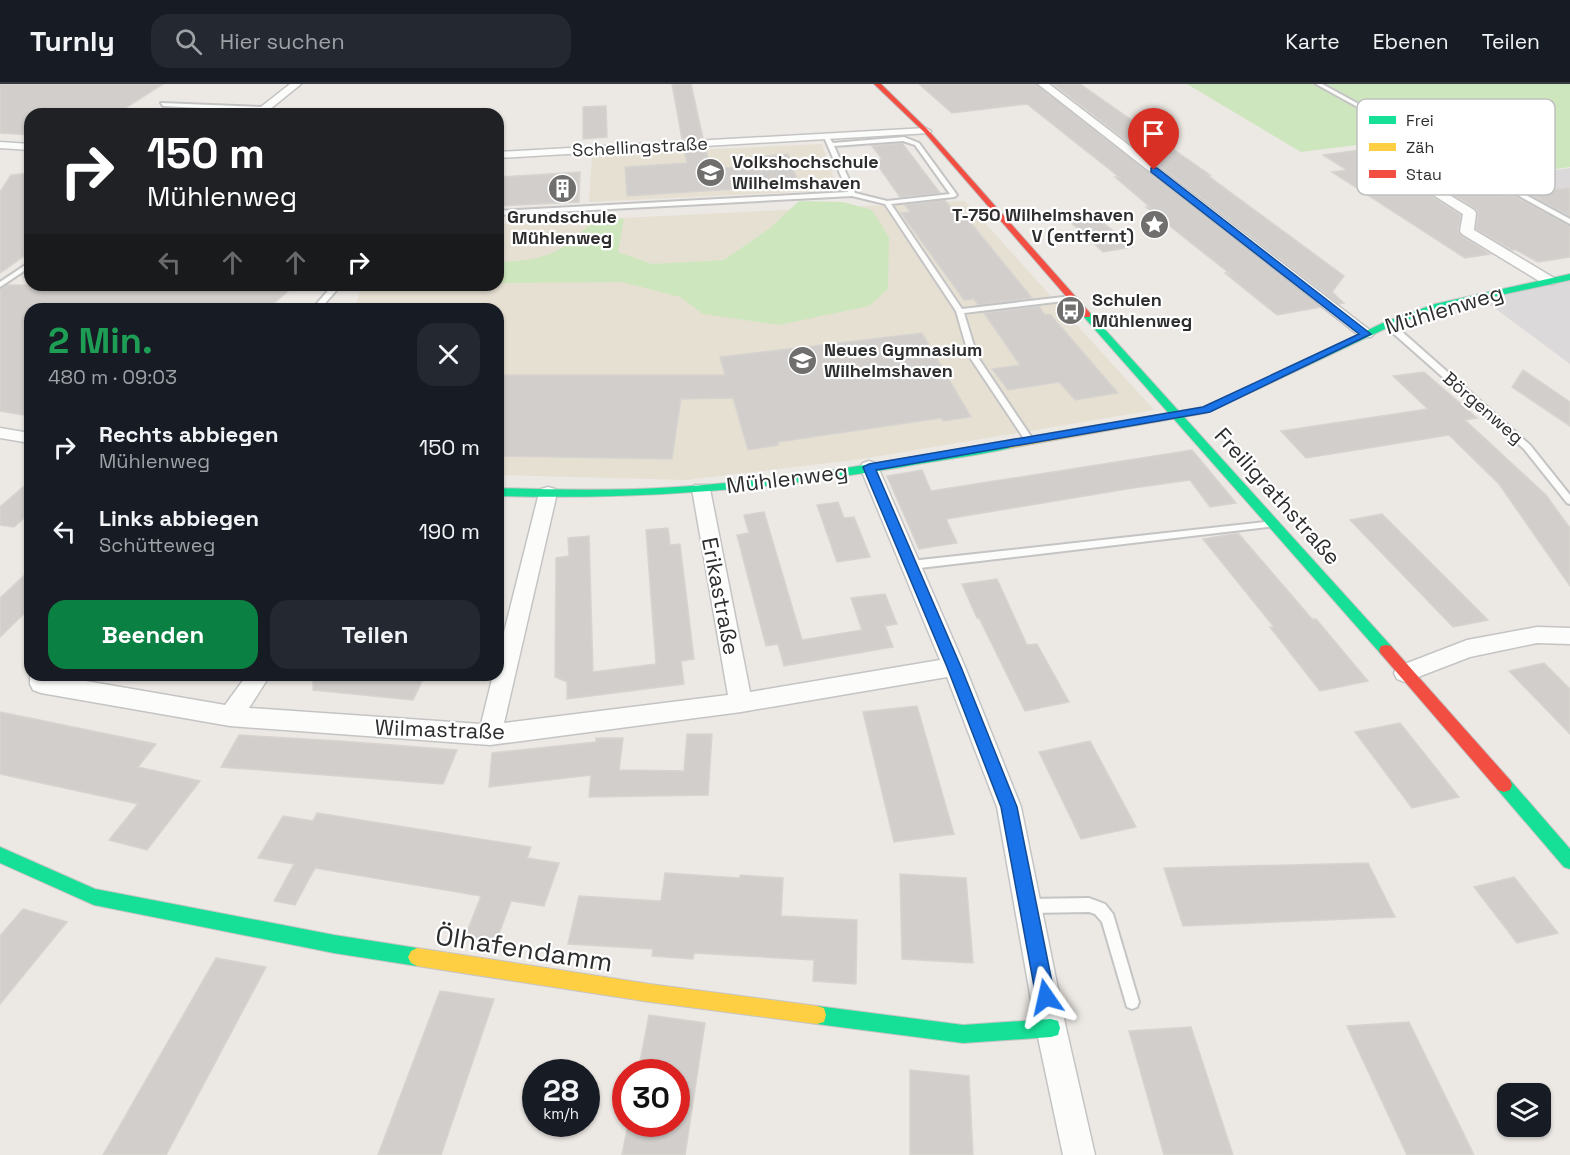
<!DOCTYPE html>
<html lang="de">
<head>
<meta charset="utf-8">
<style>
	:root { --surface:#171b24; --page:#242831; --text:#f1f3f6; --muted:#9ea1a6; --line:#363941; --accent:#0b8043 }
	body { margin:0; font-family:"Space Grotesk",sans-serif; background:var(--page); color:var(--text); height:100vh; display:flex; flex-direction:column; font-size:22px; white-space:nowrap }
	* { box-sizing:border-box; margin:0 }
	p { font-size:20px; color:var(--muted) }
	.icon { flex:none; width:33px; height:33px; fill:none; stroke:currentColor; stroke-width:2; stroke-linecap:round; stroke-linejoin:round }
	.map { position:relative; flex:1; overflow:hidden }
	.sheet { position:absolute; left:24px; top:219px; width:480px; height:378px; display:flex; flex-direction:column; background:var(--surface); border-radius:18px; box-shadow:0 2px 4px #0004 }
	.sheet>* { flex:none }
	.hud { position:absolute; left:24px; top:24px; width:480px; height:183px; border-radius:18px; box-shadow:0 2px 4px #0004; background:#202124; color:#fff; overflow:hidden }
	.buttons { position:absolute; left:1497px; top:999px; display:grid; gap:12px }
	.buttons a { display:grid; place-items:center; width:54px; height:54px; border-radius:12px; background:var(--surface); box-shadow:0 2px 4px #0004; font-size:30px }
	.speed { position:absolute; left:522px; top:975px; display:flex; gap:12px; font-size:30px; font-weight:700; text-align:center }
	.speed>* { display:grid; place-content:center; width:78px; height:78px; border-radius:50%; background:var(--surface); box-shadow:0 2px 4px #0004; line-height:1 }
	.speed small { font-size:15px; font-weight:400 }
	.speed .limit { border:9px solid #d22; background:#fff; color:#111 }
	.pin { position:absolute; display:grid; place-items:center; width:51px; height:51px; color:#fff; margin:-62px -26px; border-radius:50% 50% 50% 0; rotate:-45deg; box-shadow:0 0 6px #0007 }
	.pin .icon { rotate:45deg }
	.me { position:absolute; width:66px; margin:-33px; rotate:349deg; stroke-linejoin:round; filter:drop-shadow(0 0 4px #0008) }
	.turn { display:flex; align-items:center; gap:21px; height:126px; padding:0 24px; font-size:27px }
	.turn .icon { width:78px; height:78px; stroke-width:2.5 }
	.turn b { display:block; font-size:42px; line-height:51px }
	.lanes { display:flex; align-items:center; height:57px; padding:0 24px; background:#0003; justify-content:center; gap:30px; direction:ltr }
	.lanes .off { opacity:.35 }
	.round { display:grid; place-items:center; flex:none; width:63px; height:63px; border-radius:18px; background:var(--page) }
	.summary { display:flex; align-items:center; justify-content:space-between; height:102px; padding:0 24px }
	h1 { font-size:36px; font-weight:800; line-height:45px; color:#1e9e55 }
	.action { display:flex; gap:12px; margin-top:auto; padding:12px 24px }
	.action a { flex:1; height:69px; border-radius:18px; background:var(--accent); color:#fff; font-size:24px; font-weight:800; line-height:69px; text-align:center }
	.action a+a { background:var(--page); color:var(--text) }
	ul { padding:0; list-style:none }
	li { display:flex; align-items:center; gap:18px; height:84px; padding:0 24px }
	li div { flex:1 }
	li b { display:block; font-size:22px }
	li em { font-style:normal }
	header { display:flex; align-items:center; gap:36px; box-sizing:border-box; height:84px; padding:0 30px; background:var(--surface); border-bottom:2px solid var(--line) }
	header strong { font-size:28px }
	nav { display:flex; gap:33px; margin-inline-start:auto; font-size:21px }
	.search { width:420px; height:54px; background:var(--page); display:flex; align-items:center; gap:15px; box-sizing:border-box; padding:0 21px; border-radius:18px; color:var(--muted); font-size:22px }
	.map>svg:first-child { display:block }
</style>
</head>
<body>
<header>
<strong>Turnly</strong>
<div class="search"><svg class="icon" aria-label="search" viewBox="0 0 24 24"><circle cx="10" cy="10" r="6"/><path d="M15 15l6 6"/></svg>Hier suchen</div>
<nav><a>Karte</a><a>Ebenen</a><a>Teilen</a></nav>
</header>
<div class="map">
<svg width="1570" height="1071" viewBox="0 0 1570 1071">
	<rect width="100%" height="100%" fill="#ece8e4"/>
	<path fill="#dcd9db" d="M1570,84V136L1496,95Z
		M1570,196V280L1477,211Z"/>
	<path fill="#e6e0d3" d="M822,60L838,106L589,118L592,71Z
		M965,117L1154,326L862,375L686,396L498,391V225H355L362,201H498V140Z"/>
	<path fill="#cee6be" d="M1187,0H1570V83L1495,94L1420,53L1301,68Z
		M799,117L843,118L872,126L889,153L888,205L869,222L779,241L703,230L680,213L622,198L498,199V178C520,177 544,176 563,163C588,147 589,129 624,135L618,168L652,180L724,176L770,144Z"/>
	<path fill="#d1cecb" stroke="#d7d4d0" stroke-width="1.5" d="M0,0H163L116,30H30V51L0,49Z
		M672,0H691L703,54L682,55Z
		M919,0H1036L1320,223L1277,231L1225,189H1229L1146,123H1150L1115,93H1119L1027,20L952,29Z
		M1053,0H1080L1210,91H1207L1344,192L1332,208L1344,219L1339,220Z
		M606,22L607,53L583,55V23Z
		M902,59L940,109L900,113L874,76L882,75L872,62Z
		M1406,60L1499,112L1512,111L1570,142V173L1538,178L1516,166H1512L1476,145L1478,129L1475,124L1396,76L1388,80L1390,86L1461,131L1458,147L1460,151L1490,170L1465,174L1332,88L1347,86L1323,71Z
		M706,64L710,85L755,82L752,73L788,70L799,101L627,112L625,83L687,79L684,65Z
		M580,88L579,118L498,122V93Z
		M30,89V168L0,189V108L11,91Z
		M1570,104V132L1527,109Z
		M945,116L951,124L958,123L1032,214L978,221L974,215L964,216L901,129L910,128L905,121Z
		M1093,130L1132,163L1103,168L1065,133Z
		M7,201H295L267,225H30V332L0,327V205Z
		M1039,222L1045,231L1050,230L1118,309L1075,316L1059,298L1008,306L992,285L1020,281L984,229Z
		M922,249L971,333L943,337L941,334L778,358V361L748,366L733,314L681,315L672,375L498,372V291H725L720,273Z
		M1523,286L1570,318V342L1512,303Z
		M1424,288L1477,334L1465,336L1546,411L1570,444V502L1499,400L1449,351L1306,374L1281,347L1428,325L1393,292Z
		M1192,366L1236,419L1210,423L1190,396L1133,404L946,435L957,459L919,465L887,392L922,386L931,407Z
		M30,397V429L14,443L0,441V423Z
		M838,418L844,434L854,433L870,473L837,478L817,421Z
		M764,428L802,556L862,546L851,514L885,510L897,540L885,542L893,563L784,582L778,560L766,562L737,451L749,449L744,431Z
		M1382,430L1488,536L1453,543L1350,436Z
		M668,444L670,461L680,460L694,575L681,577L684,600L567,615V598L555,593L556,474L569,472L568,454L589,452L593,588L656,580L646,446Z
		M1238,449L1312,535H1316L1368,597L1320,607L1270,543H1274L1203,455Z
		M30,486V524L0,553V514Z
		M997,495L1027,561L1037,560L1069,618L1025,627L979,534H977L962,500Z
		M1544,579L1570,605V650L1509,587Z
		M313,591H425L413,616L313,606Z
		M917,622L954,750L894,758L863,628Z
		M0,628L156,660L138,683L200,697L147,766L109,756L138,720L0,690Z
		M1400,639L1459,713L1412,724L1355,648Z
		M687,650H712L708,711L589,713L591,691L489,703L492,669L596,658V654H623L619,686L684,687Z
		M239,651L340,657L457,666L443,700L221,683Z
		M1090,657L1136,743L1081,755L1039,668Z
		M317,729L531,763L527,774L559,779L544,822L511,817L496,858L465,853L481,812L315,784L295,821L274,817L294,780L258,774L283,732L313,737Z
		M1368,779L1395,833L1183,842L1164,784Z
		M665,789L740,794V791L783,794L781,832L857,836L856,900L813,897L814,876L694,869L693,875L652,872L653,865L568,860L579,812L661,817Z
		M900,790L966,794L973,879L902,875Z
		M1514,793L1558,849L1517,859L1474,803Z
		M23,825L67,838L0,920V852Z
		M216,874L266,883L166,1071H103Z
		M440,907L494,915L441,1071H378Z
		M649,931L705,939L685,1071H622L628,1040H676V988H638Z
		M1409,938L1474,1071H1407L1347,942Z
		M1191,943L1233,1071H1164L1129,947Z
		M910,986L969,992L973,1071H910Z"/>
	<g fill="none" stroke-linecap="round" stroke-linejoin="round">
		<defs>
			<path id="lane" d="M1316,0H1322L1570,135V140Z
				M161,19L263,23L266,25L263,27L163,22Z
				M823,51H827L833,59L904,53L919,59L957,111L954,113L891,120L962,225L1072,212L1076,214L1072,216L964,229L977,272L1034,357L1033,359H1027L969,272L956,227L885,120L852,112L498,131V127L848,108ZM903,57L915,61L950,110L887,117L855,109L834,62Z
				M30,178V183L0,203V198Z
				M333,201H341L320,225H312Z
				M1385,238H1391L1530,361L1570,411V420L1567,419L1524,365L1385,242Z
				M1274,437L1277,438L1279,440L1277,442L911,485L906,481L911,477Z
				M1089,814L1105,820L1113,830L1139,918L1137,923L1132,925L1127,923L1102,838L1095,830L1089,828L1029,829L1024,827L1022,822L1024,817L1029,815Z"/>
			<path id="street" d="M290,0H301L264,30H252Z
				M1038,0H1049L1371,247L1374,250L1371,253H1361Z
				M926,44L931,47L930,49L498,74V68Z
				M0,58L30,60V66L0,64Z
				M1395,78L1474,126L1476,129L1474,146L1554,194L1556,197L1554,200H1544L1462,150L1460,147L1463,130L1391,84L1389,82Z
				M0,344L30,349V359L0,354Z
				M869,377L875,379L878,383L965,583L1021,723L1066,944L1095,1071H1063L1036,944L997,723L947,593L741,628L490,661L230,642L41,609L33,606L30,600V589V591H51L225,621L247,591H270L249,624L481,640L493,591H498V572L539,409L541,405L548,403L555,405L557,409L504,639L728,611L692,405L695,401H707L710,405L750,608L940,576L860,383L863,379Z
				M1537,543L1570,544V560L1537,559L1470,573L1405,598L1397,595L1394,589L1397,583L1467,556Z"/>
			<path id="fast" d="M1570,190V196L1441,224L1391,242L1258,305H1250L1249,303L1385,238L1435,220Z
				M1084,229H1090L1391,562L1393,566L1391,570H1381L1084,233Z
				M1010,356L1014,357V363C977,372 939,376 902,383C765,406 637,416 498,412V404C557,406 617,407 676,403C788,396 899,376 1010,356Z
				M1504,694L1510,696L1570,765V785L1564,783L1498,706L1496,701L1498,696Z
				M0,763L95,805L334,851L417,864L423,867L426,873L423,879L417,882L334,869L94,821L0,779Z
				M817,922L963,941L1051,935L1058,937L1060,944L1058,951L1051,953L963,959L817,940L810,938L808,931L810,924Z"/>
			<path id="slow" d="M1254,300L1258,301V305L1206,329L1010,364L1004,360L1010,356L1203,323Z
				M417,864L650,900L817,922L824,924L826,931L824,938L817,940L650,918L417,882L411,879L408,873L411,867Z"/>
			<path id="jam" d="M874,0H881L928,46L1090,229V233H1084L924,48Z
				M1386,561L1391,562L1510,696L1512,701L1510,706L1504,708L1498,706L1381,570L1379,566L1381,562Z"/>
		</defs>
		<use href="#lane" stroke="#c5c4c5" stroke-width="4"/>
		<use href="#street" stroke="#c5c4c5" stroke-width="3"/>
		<use href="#fast" stroke="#c5c4c5" stroke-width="2"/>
		<use href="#slow" stroke="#c5c4c5" stroke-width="2"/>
		<use href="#jam" stroke="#c5c4c5" stroke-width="2"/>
		<use href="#lane" fill="#fcfcfb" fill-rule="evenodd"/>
		<use href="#street" fill="#fcfcfb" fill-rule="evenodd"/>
		<use href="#fast" fill="#16e098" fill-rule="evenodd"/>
		<use href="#slow" fill="#ffcf43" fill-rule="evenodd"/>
		<use href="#jam" fill="#f24e42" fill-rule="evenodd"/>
	</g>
	<path fill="#1a73e8" stroke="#114b97" stroke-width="1.5" d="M1151,84H1157L1371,250L1210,328L876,386L961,583L1017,723L1055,913L1052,920L1046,922L1039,920L1036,913L1001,723L947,583L863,383L869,380L1203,323L1359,250L1151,88Z"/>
	<defs>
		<symbol id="university-disc" viewBox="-11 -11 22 22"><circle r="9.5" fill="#706f6e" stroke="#fff"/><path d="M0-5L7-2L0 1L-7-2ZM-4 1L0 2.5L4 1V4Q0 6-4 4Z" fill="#fff"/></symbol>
		<symbol id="building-disc" viewBox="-11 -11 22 22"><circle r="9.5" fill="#706f6e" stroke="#fff"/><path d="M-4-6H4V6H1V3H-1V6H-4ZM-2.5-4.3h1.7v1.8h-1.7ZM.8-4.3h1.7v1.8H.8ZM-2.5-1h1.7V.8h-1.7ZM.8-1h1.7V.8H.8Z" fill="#fff"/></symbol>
		<symbol id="sight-disc" viewBox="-11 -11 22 22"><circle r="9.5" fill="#706f6e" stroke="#fff"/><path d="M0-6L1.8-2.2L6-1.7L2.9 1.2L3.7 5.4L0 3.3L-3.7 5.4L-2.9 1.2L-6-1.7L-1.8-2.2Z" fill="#fff"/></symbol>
		<symbol id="bus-disc" viewBox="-11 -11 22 22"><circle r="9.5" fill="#706f6e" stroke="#fff"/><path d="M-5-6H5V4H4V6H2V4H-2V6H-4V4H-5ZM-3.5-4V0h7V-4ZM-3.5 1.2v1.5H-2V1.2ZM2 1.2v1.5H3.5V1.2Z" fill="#fff"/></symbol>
		<symbol id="school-disc" viewBox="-11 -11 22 22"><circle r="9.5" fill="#706f6e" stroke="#fff"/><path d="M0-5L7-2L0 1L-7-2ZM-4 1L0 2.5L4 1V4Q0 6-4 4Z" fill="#fff"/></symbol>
	</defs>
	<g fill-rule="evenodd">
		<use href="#university-disc" x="694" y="72" width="33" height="33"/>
		<use href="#building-disc" x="546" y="88" width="33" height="33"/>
		<use href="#sight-disc" x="1138" y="124" width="33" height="33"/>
		<use href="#bus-disc" x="1054" y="210" width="33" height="33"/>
		<use href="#school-disc" x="786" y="260" width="33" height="33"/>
	</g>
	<g text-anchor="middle" stroke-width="4.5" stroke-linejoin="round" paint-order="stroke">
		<g font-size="18" fill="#2e2e2e" stroke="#fff">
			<text transform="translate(640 63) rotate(-3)" y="6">Schellingstraße</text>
			<text transform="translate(1483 324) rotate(41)" y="6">Börgenweg</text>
		</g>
		<g font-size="18" font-weight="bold" fill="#2e2e2e" stroke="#fff" text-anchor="start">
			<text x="732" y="84">Volkshochschule<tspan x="732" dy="21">Wilhelmshaven</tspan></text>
			<text x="1134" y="137" text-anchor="end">T-750 Wilhelmshaven<tspan x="1134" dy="21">V (entfernt)</tspan></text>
			<text x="562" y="139" text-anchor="middle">Grundschule<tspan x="562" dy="21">Mühlenweg</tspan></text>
			<text x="1092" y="222">Schulen<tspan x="1092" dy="21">Mühlenweg</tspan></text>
			<text x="824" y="272">Neues Gymnasium<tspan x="824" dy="21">Wilhelmshaven</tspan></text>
		</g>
		<g font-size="22" fill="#2e2e2e" stroke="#fff">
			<text transform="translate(1444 225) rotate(-17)" y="8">Mühlenweg</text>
			<text transform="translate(787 394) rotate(-7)" y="8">Mühlenweg</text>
			<text transform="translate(1278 412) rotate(48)" y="8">Freiligrathstraße</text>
			<text transform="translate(721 512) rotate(79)" y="8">Erikastraße</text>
			<text transform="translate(440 645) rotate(2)" y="8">Wilmastraße</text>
		</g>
		<g font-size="27" fill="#2e2e2e" stroke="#fff">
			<text transform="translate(524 865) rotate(9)" y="9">Ölhafendamm</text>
		</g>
	</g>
	<rect x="1357" y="15" width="198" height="96" rx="9" fill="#fff" stroke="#c0c0c0" stroke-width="1.5"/>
	<rect x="1369" y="32" width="27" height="8" fill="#16e098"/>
	<rect x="1369" y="59" width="27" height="8" fill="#ffcf43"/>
	<rect x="1369" y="86" width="27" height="8" fill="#f24e42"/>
	<g font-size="16" fill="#2e2e2e">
		<text x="1406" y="42">Frei</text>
		<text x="1406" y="69">Zäh</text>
		<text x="1406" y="96">Stau</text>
	</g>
</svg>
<div class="buttons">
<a><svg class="icon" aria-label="layers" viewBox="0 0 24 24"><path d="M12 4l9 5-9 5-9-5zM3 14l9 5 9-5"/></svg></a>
</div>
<div class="speed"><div>28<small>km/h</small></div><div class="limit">30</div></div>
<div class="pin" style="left:1154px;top:86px;background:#d93025"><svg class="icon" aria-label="arrive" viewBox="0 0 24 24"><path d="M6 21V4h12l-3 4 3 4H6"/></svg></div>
<svg class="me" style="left:1046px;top:913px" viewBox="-20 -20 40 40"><path d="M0-17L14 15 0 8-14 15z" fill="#1a73e8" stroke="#fff" stroke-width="4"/></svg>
<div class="hud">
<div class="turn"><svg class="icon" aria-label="right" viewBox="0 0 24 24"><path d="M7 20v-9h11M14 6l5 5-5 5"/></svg><div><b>150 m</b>Mühlenweg</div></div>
<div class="lanes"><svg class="icon off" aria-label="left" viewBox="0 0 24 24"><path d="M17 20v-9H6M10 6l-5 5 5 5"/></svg><svg class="icon off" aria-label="ahead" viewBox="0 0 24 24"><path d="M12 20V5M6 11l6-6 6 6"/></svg><svg class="icon off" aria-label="ahead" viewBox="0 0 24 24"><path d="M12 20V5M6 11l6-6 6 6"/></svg><svg class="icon" aria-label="right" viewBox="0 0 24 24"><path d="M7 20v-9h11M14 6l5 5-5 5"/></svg></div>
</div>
<section class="sheet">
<div class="summary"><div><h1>2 Min.</h1><p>480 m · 09:03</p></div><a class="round"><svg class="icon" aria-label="close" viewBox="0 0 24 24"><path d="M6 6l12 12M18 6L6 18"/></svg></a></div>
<ul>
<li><svg class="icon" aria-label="right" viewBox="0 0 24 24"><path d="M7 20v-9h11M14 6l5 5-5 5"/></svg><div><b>Rechts abbiegen</b><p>Mühlenweg</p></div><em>150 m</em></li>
<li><svg class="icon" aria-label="left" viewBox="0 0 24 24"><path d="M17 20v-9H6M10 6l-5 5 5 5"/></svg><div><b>Links abbiegen</b><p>Schütteweg</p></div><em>190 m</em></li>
</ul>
<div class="action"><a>Beenden</a><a>Teilen</a></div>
</section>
</div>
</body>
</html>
